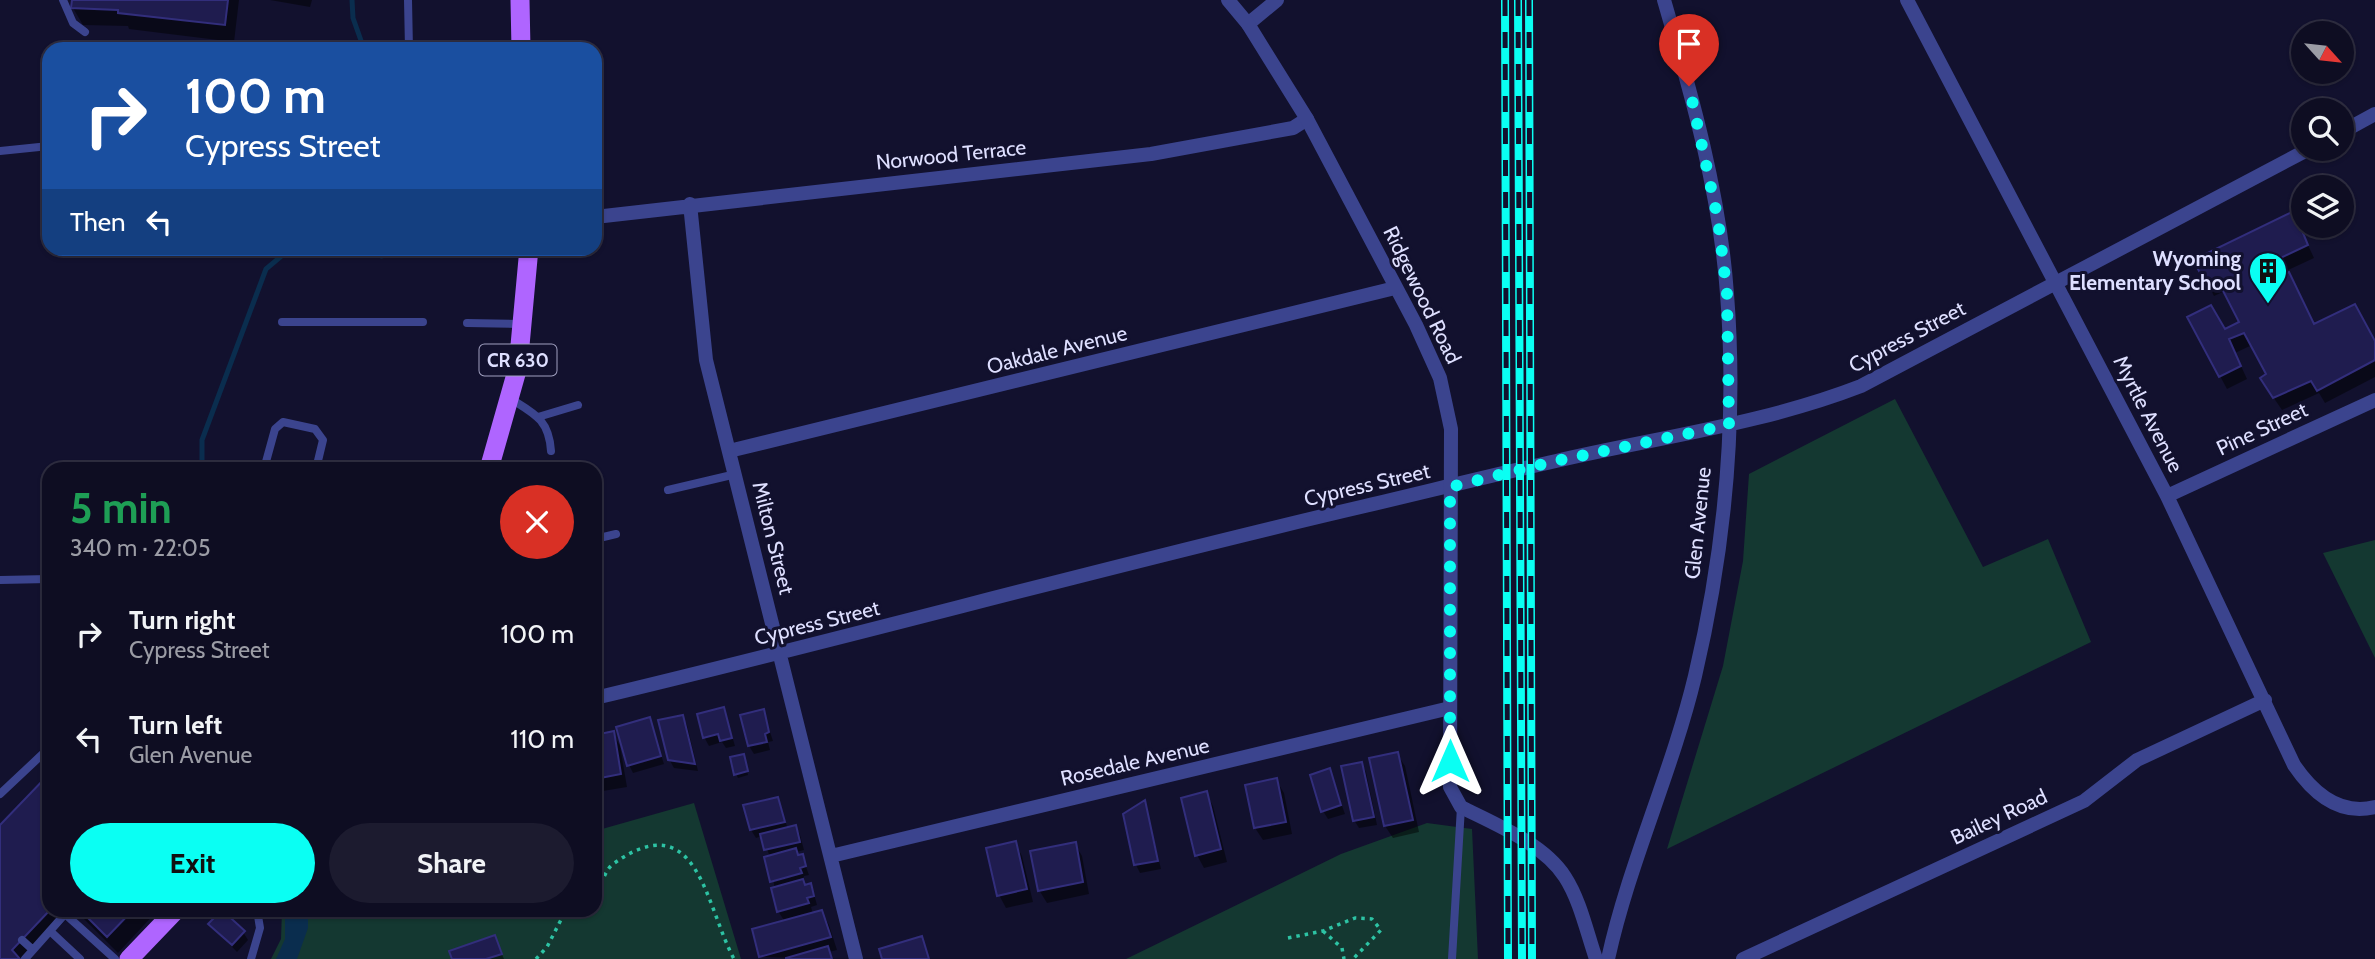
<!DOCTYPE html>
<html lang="en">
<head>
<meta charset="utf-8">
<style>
	:root { --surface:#0e0d22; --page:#1c1b2f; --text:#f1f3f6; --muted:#9b9ca5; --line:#2e2d40; --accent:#0afff3 }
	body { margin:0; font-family:Cabin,sans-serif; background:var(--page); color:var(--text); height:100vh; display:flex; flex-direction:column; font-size:26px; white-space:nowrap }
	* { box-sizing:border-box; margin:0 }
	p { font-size:23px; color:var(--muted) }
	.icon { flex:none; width:38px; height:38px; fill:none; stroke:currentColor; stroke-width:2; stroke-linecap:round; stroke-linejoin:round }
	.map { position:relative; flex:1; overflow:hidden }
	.drawer { position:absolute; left:42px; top:462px; width:560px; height:455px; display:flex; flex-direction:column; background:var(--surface); border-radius:21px; box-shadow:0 2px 5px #0004,0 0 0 2px var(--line) }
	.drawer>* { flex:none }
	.guide { position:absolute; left:42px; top:42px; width:560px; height:214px; border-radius:21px; box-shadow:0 2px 5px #0004,0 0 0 2px var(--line); background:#1a4fa0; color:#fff; overflow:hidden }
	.needle { width:46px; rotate:117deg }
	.fabs { position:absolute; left:2291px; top:21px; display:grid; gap:14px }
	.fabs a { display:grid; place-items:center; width:63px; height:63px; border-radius:50%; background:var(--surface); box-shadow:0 2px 5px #0004,0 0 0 2px var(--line); font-size:35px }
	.pin { position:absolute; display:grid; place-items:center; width:60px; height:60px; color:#fff; margin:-72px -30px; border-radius:50% 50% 50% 0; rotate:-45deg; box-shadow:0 0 7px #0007 }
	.pin .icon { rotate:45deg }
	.me { position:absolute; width:77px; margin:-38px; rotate:0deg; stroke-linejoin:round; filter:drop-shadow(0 0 5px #0008) }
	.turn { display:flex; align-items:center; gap:24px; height:147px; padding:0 28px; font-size:32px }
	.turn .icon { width:91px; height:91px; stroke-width:2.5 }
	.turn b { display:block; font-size:49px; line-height:60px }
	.then { display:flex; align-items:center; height:66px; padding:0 28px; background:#0003; gap:14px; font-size:26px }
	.round { display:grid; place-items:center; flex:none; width:74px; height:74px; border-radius:37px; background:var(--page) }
	.overview { display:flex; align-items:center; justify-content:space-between; height:119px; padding:0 28px }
	h1 { font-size:42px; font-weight:700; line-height:52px; color:#1e9e55 }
	.button { display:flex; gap:14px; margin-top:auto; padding:14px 28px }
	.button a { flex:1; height:80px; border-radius:42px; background:var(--accent); color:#111; font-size:28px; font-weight:700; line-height:80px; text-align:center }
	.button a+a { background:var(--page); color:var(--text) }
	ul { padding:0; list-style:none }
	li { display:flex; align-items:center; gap:21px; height:105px; padding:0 28px }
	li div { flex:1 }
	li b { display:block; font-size:26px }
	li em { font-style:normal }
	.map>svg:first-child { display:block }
</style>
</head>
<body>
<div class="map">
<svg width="2375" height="959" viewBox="0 0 2375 959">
	<rect width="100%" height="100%" fill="#12112e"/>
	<path fill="#143831" d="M1895,399L1983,567L2048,539L2091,642L1667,849L1723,666L1743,561L1749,474Z
		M2375,540V658L2323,553Z
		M694,803L741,959H271L281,939L282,910H595V831Z
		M1427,823L1472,829L1478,959H1126L1341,854Z"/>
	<path fill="#0a2d4e" d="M285,910H308V928L297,959H276L285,939Z"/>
	<path fill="#0007" d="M74,0H239L234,42L129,29L128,26L83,25L73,8Z
		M270,0H312L310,7Z
		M2293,213L2314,258L2286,271L2315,326L2375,343V377L2325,403L2319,393L2282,410L2269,391V375L2252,345L2235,353L2247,379L2227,389L2189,318L2224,332L2242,322L2225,291L2214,296L2207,283Z
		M724,709L735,746L726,748L722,742L709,746L704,737Z
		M763,711L773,741L768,742L770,750L754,754L749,746Z
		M682,717L687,725L698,771L674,768L669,759Z
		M649,719L664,764L633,773L629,765Z
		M613,733L620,746L627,787L597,792L595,737Z
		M1397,754L1405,766L1419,832L1393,838L1385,826Z
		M745,760L748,775L738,778L736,774Z
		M1362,764L1366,772L1377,825L1359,828L1354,820Z
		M1329,770L1345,814L1328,819L1323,811Z
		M1276,780L1284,793L1292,834L1263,840L1255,828L1247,786Z
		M1206,793L1213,806L1227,862L1204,868L1197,855Z
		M777,799L788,829L796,827L800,835L804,850L796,852L799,857L802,856L809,875L804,876L803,882L814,894L817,905L811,907L813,914L822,912L829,925L837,950L829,952L833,959L761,957L754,930L785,922L778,911L770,857L762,836L756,838L751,830L746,807Z
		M1145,803L1161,869L1140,873L1136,865Z
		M0,828L49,910H158L118,953L75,910L29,959H0Z
		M1015,843L1022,856L1033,902L1006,908L999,895Z
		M1075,844L1082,856L1089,894L1047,903L1039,890Z
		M210,924L243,932L248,940L237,952Z
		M494,937L504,959H453Z"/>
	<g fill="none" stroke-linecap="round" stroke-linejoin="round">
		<path stroke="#0a2d4e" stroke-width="5" d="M352,0L353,18L364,49
			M351,248L382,256L405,248
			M202,469V440L266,269L291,248"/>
	</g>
	<path fill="#1f1c4f" stroke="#322e7c" stroke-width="2" d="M72,0H228L225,25L118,13V10L71,8Z
		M2294,211L2308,245L2272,262L2278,276L2289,272L2314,324L2355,304L2375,341V360L2317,391L2311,381L2273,398L2260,378L2266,374L2244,333L2229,339L2241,366L2219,377L2187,317L2211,305L2225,329L2239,322L2217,279L2206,284L2193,260Z
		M724,707L732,738L720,741L718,734L703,738L697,714Z
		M764,709L769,732L765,734L767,742L748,746L740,715Z
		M683,715L695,764L668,760L658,720Z
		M650,717L661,756L627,766L616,727Z
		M614,731L621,774L595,779V735Z
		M1398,752L1413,820L1384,826L1369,758Z
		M744,754L748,771L734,775L730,757Z
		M1362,762L1374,817L1353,821L1341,766Z
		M1330,768L1341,805L1321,812L1310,775Z
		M49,774L50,910L12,950L20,959H0V825Z
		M1277,778L1286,822L1254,828L1245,785Z
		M1207,791L1221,849L1195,856L1181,798Z
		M778,797L785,822L750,830L743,805Z
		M1145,800L1158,861L1134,865L1123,814Z
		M796,825L800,842L764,850L760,834Z
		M1016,841L1027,889L997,896L986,848Z
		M1076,842L1083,882L1038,891L1030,851Z
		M796,848L798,855L803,854L806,866L800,868L802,873L770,882L764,857Z
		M803,879L805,885L811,883L814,896L807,898L809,903L777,912L771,888Z
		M80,910H133L107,937Z
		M222,910L245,931L232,945L208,924Z
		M822,910L831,937L759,957L752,929Z
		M495,935L502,954L486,959H452L449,951Z
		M922,936L929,959H882L879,949Z
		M828,946L832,959H786V958Z"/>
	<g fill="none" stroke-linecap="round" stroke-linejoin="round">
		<path stroke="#2dc3a4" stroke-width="3.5" stroke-dasharray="3.5 5" stroke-linecap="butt" d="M595,890C604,883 604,871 613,864C698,803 705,905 734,959
			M1323,931L1342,948L1344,959
			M1288,938L1323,931L1355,918L1372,919L1381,930L1353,959
			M536,959L547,947L566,910"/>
		<path stroke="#3b448e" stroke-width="8" d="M63,0L73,23L85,32
			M408,0L409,49
			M0,151L49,146
			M282,322H423
			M467,323L520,324
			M511,399C535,414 549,420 551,451
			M538,417L578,405
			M264,469L275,429L283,422L315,429L323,440L316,469
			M668,490L736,474
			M595,539L616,534
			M0,580L49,579
			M0,794L49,748
			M50,931L80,959
			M22,940L33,950
			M25,959L65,914L115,959
			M251,959L260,928L257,910
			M1452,959L1461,807"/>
		<path stroke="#3b448e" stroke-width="14" d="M1907,0L2167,496L2294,765C2313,793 2339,816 2375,807
			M1248,24L1277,0
			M2342,132L2375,114
			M690,204L706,360L856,959
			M595,217L1151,154L1293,128L1307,119
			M729,451L1395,288
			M2167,496L2375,400
			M595,698C852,637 1107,566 1365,506C1429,491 1492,475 1556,461C1659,437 1763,424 1861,386L2309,149
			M831,856L1450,708
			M1608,959C1629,863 1672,772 1695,676C1724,553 1737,421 1727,294C1720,194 1692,96 1664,0
			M1743,959L2084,801L2137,760L2265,700"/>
		<path stroke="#3b448e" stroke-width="14" d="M1228,0L1248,24L1307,119L1416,325L1440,378L1451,429L1450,787L1461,807C1495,824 1544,844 1565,877C1580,900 1587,933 1596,959"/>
		<path stroke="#af65ff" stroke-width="19" d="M520,0L521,49
			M489,469L518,367L529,248
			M129,959L176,910"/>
		<defs>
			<path id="rail" d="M1505,0L1508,959
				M1518,0L1522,959
				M1529,0L1532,959"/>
		</defs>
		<use href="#rail" stroke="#0afff3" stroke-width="8"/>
		<use href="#rail" stroke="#12112e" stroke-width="5" stroke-dasharray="16" stroke-linecap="butt"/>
	</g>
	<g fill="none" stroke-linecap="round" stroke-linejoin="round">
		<path stroke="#0afff3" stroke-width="12" stroke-dasharray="0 21.6" d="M1450,761V487L1556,461L1729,425L1727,294L1718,220L1689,86"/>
	</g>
	<defs>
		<symbol id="building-pin" viewBox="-11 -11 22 30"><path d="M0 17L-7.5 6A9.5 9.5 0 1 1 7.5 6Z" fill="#0afff3" stroke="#12112e"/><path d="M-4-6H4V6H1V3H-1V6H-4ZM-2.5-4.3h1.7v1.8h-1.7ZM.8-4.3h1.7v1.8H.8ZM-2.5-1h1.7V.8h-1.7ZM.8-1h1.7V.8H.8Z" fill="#111"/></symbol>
	</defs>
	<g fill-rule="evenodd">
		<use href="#building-pin" x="2246" y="249" width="44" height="60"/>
	</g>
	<g text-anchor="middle" stroke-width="6" stroke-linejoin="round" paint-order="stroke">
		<rect fill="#12112e" stroke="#a1a1c0" stroke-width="2" x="479.5" y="344.5" width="77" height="31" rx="5"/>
		<g font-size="19" font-weight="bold" fill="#dedfff">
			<text x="518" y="367">CR 630</text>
		</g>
		<g font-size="21" fill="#dedfff" stroke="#12112e">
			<text transform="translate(951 155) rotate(-6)" y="7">Norwood Terrace</text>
			<text transform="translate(1422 295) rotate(64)" y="7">Ridgewood Road</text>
			<text transform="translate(1907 337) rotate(-28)" y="7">Cypress Street</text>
			<text transform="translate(1057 350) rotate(-14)" y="7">Oakdale Avenue</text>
			<text transform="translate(2148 414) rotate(63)" y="7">Myrtle Avenue</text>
			<text transform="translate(2262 429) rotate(-25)" y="7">Pine Street</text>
			<text transform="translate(1367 485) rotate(-13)" y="7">Cypress Street</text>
			<text transform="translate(1698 523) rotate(-84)" y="7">Glen Avenue</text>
			<text transform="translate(773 538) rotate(76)" y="7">Milton Street</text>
			<text transform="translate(817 623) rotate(-14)" y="7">Cypress Street</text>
			<text transform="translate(1135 762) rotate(-13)" y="7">Rosedale Avenue</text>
			<text transform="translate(1999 817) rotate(-25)" y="7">Bailey Road</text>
		</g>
		<g font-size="21" font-weight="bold" fill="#dedfff" stroke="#12112e" text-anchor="end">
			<text x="2241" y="266">Wyoming<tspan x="2241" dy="24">Elementary School</tspan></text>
		</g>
	</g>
</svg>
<div class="fabs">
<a><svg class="needle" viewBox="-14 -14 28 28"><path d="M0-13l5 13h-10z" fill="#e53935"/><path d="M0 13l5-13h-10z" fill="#9b9ca5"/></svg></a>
<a><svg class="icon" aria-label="search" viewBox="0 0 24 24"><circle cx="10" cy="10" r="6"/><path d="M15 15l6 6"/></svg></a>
<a><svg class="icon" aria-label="layers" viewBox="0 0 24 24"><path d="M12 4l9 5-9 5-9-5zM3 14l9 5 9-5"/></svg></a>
</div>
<div class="pin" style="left:1689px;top:86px;background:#d93025"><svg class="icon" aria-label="arrive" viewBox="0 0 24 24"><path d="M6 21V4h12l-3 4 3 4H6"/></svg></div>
<svg class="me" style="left:1450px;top:761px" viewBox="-20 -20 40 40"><path d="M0-17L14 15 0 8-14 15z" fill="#0afff3" stroke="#fff" stroke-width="4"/></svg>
<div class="guide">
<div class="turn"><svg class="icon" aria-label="right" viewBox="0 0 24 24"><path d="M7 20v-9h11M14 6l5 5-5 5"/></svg><div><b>100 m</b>Cypress Street</div></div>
<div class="then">Then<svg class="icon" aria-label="left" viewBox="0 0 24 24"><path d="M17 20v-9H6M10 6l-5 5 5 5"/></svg></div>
</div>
<section class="drawer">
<div class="overview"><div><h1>5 min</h1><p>340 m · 22:05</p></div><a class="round" style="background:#d93025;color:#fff"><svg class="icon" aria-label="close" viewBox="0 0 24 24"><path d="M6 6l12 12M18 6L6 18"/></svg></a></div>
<ul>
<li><svg class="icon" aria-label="right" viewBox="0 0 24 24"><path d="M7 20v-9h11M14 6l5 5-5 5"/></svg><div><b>Turn right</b><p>Cypress Street</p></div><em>100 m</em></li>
<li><svg class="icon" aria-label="left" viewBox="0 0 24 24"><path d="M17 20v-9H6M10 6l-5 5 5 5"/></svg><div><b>Turn left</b><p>Glen Avenue</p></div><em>110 m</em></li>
</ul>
<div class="button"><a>Exit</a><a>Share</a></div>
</section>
</div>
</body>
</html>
